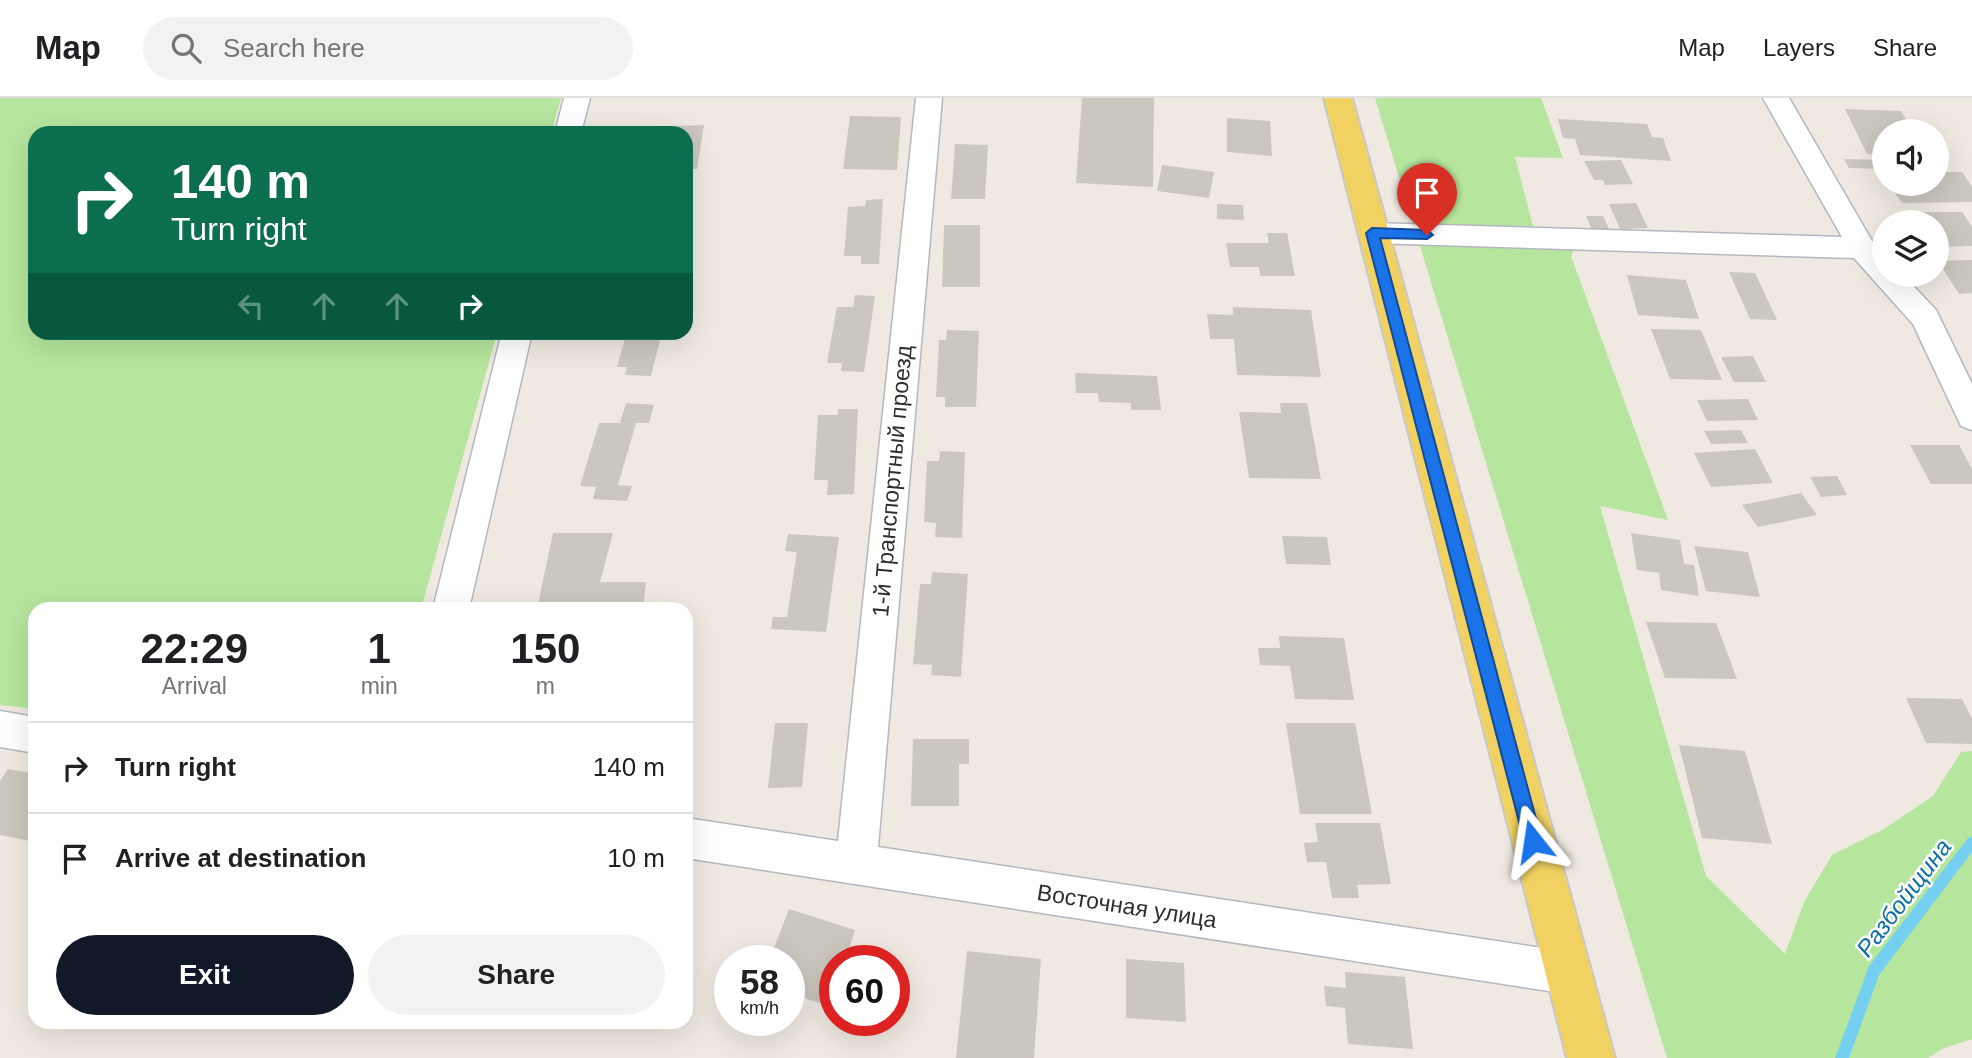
<!DOCTYPE html>
<html lang="en">
<head>
<meta charset="utf-8">
<style>
	:root { --surface:#fff; --page:#f2f2f2; --text:#202124; --muted:#757577; --line:#e0e0e0; --accent:#111827 }
	body { margin:0; font-family:Arial,sans-serif; background:var(--page); color:var(--text); height:100vh; display:flex; flex-direction:column; font-size:26px; white-space:nowrap }
	* { box-sizing:border-box; margin:0 }
	p { font-size:23px; color:var(--muted) }
	.icon { flex:none; width:38px; height:38px; fill:none; stroke:currentColor; stroke-width:2; stroke-linecap:round; stroke-linejoin:round }
	.map { position:relative; flex:1; overflow:hidden }
	.details { position:absolute; left:28px; top:504px; width:665px; height:427px; display:flex; flex-direction:column; background:var(--surface); border-radius:21px; box-shadow:0 7px 28px #0002 }
	.details>* { flex:none }
	.banner { position:absolute; left:28px; top:28px; width:665px; height:214px; border-radius:21px; box-shadow:0 7px 28px #0002; background:#0b6e4f; color:#fff; overflow:hidden }
	.fabs { position:absolute; left:1872px; top:21px; display:grid; gap:14px }
	.fabs a { display:grid; place-items:center; width:77px; height:77px; border-radius:50%; background:var(--surface); box-shadow:0 7px 28px #0002; font-size:35px }
	.speed { position:absolute; left:714px; top:847px; display:flex; gap:14px; font-size:35px; font-weight:700; text-align:center }
	.speed>* { display:grid; place-content:center; width:91px; height:91px; border-radius:50%; background:var(--surface); box-shadow:0 7px 28px #0002; line-height:1 }
	.speed small { font-size:18px; font-weight:400 }
	.speed .limit { border:10px solid #d22; background:#fff; color:#111 }
	.pin { position:absolute; display:grid; place-items:center; width:60px; height:60px; color:#fff; margin:-72px -30px; border-radius:50% 50% 50% 0; rotate:-45deg; box-shadow:0 0 7px #0007 }
	.pin .icon { rotate:45deg }
	.me { position:absolute; width:77px; margin:-38px; rotate:345deg; stroke-linejoin:round; filter:drop-shadow(0 0 5px #0008) }
	.turn { display:flex; align-items:center; gap:24px; height:147px; padding:0 28px; font-size:32px }
	.turn .icon { width:91px; height:91px; stroke-width:2.5 }
	.turn b { display:block; font-size:49px; line-height:60px }
	.lanes { display:flex; align-items:center; height:66px; padding:0 28px; background:#0003; justify-content:center; gap:35px; direction:ltr }
	.lanes .off { opacity:.35 }
	.eta { display:flex; justify-content:space-evenly; align-items:center; height:119px; text-align:center }
	.eta b { font-size:42px; font-weight:700; line-height:49px }
	.primary-button { display:flex; gap:14px; margin-top:auto; padding:14px 28px }
	.primary-button a { flex:1; height:80px; border-radius:42px; background:var(--accent); color:#fff; font-size:28px; font-weight:700; line-height:80px; text-align:center }
	.primary-button a+a { background:var(--page); color:var(--text) }
	ul { padding:0; list-style:none }
	li { display:flex; align-items:center; gap:21px; height:91px; padding:0 28px; border-top:2px solid var(--line) }
	li div { flex:1 }
	li b { display:block; font-size:26px }
	li em { font-style:normal }
	header { display:flex; align-items:center; gap:42px; box-sizing:border-box; height:98px; padding:0 35px; background:var(--surface); border-bottom:2px solid var(--line) }
	header strong { font-size:33px }
	nav { display:flex; gap:38px; margin-inline-start:auto; font-size:24px }
	.search { width:490px; height:63px; background:var(--page); display:flex; align-items:center; gap:18px; box-sizing:border-box; padding:0 24px; border-radius:38px; color:var(--muted); font-size:26px }
	.map>svg:first-child { display:block }
</style>
</head>
<body>
<header>
<strong>Map</strong>
<div class="search"><svg class="icon" aria-label="search" viewBox="0 0 24 24"><circle cx="10" cy="10" r="6"/><path d="M15 15l6 6"/></svg>Search here</div>
<nav><a>Map</a><a>Layers</a><a>Share</a></nav>
</header>
<div class="map">
<svg width="1972" height="960" viewBox="0 0 1972 960">
	<rect width="100%" height="100%" fill="#efe9e1"/>
	<path fill="#b6e59e" d="M0,0H561L551,35H35V234L497,235L421,511H35V611L0,607Z
		M1375,0H1541L1563,60L1515,59L1535,136L1581,138L1571,158L1668,422L1600,408L1706,778L1785,856L1804,804L1832,757L1884,731L1933,698L1961,654L1972,653V941L1942,951L1928,960H1667Z"/>
	<g fill="none" stroke-linecap="round" stroke-linejoin="round">
		<path fill="#75cff0" fill-rule="evenodd" d="M1972,738V754L1879,877L1849,960H1835L1869,868L1968,740Z"/>
	</g>
	<path fill="#cbc7bf" d="M1082,0H1154L1153,89L1076,85Z
		M1845,11L1901,13L1912,33H1885V57L1867,56Z
		M850,18L901,19L897,72L843,71Z
		M1227,20L1270,23L1272,58L1227,54Z
		M1558,21L1647,26L1652,39L1663,40L1671,63L1580,57L1575,41L1563,40Z
		M704,27L697,71H686V35H673L675,28Z
		M955,46L988,47L985,101H951Z
		M1844,61L1885,62V71L1849,70Z
		M1621,62L1633,86L1605,87L1603,82H1594L1584,63Z
		M1162,67L1214,74L1209,100L1157,93Z
		M1937,74H1962L1972,89V104L1902,105L1889,86H1937Z
		M883,101L879,166H861V158H844L848,109L865,108L866,102Z
		M1636,105L1648,130L1620,131L1609,106Z
		M1217,106L1243,107L1244,122L1217,121Z
		M1913,114H1962L1972,129V148L1937,149V124H1919Z
		M1586,118H1603L1612,137H1594Z
		M944,127H980V189H942Z
		M1267,135H1287L1295,178H1260L1259,169H1230L1226,145H1269Z
		M1972,162V195L1959,196L1938,163Z
		M1729,174L1755,175L1777,222L1750,221Z
		M1627,177L1686,182L1699,221L1638,217Z
		M855,197L875,198L864,274L841,273L842,265H827L837,209H853Z
		M1233,209L1311,212L1321,279L1237,277L1234,241H1210L1207,216L1233,217Z
		M1651,231L1701,232L1722,282L1670,281Z
		M947,232L979,233L976,309H945V299H936L939,242H946Z
		M627,234H662L651,278L625,277L627,269H617Z
		M1753,258L1766,284H1734L1721,259Z
		M1075,275L1157,278L1161,312H1131V305L1099,304L1098,295H1076Z
		M1748,301L1758,322L1707,323L1697,302Z
		M626,305L654,307L649,325H636L618,387L632,388L627,403L593,401L596,389L580,388L599,325H620Z
		M1280,305H1307L1321,381L1249,380L1239,314L1281,315Z
		M838,311H858L854,396L827,397L828,382H814L818,317H838Z
		M1741,332L1748,345L1711,346L1704,333Z
		M1910,347H1959L1972,371V386H1931Z
		M1755,351L1773,385L1711,389L1694,355Z
		M940,353L965,354L962,440L935,439L936,425L924,424L927,363H939Z
		M1837,378L1847,397L1821,399L1810,379Z
		M1801,395L1817,417L1758,429L1742,407Z
		M553,435H613L600,484H646L643,511H537Z
		M1631,435L1680,442L1684,466L1694,467L1699,498L1661,492L1659,475L1637,472Z
		M788,436L839,439L826,534L771,531L773,519H787L797,454L785,453Z
		M1282,438L1327,439L1331,467L1286,466Z
		M1694,448L1748,454L1760,499L1706,493Z
		M932,474L968,476L961,579L931,577L932,567L913,566L920,486H931Z
		M1646,524L1716,525L1737,581L1665,580Z
		M1279,538L1344,540L1354,602L1295,601L1290,568L1260,567L1258,550H1280Z
		M1906,600L1962,601L1972,621V646L1926,645Z
		M775,625H808L802,689L768,690Z
		M1286,625H1355L1372,716H1300Z
		M913,641H969V666H959V708H911Z
		M1679,647L1745,653L1772,746L1702,740Z
		M8,671L35,676V744L0,737V683Z
		M1315,725H1380L1391,786L1357,787L1359,800H1332L1326,764H1307L1304,745L1318,744Z
		M789,811L855,832L845,863H835V892L829,908L789,895V863H769Z
		M967,853L1041,861L1034,960H956Z
		M1126,861L1184,865L1186,924L1126,920Z
		M1345,874L1405,879L1413,951L1348,946L1345,910L1326,908L1324,888L1346,890Z"/>
	<g fill="none" stroke-linecap="round" stroke-linejoin="round">
		<defs>
			<path id="minor" d="M564,0H590L581,35H555Z
				M916,0H942L878,749L1568,854L1583,860L1589,875L1583,890L1568,896L686,760V720L838,743Z
				M1763,0H1789L1872,143L1885,156V177H1903L1936,212L1972,286V332L1961,328L1913,226L1854,160L1372,145L1362,142L1358,135L1362,128L1372,125L1842,139Z
				M502,234H532L469,511H433Z
				M0,613L35,619V655L0,649Z"/>
			<path id="major" d="M1324,0H1352L1615,960H1567Z"/>
		</defs>
		<use href="#minor" stroke="#b4b7c1" stroke-width="3"/>
		<use href="#major" stroke="#c9c9c9" stroke-width="4"/>
		<use href="#minor" fill="#fff" fill-rule="evenodd"/>
		<use href="#major" fill="#f2d163" fill-rule="evenodd"/>
	</g>
	<path fill="#1a73e8" stroke="#114b97" stroke-width="2" d="M1372,130L1427,132L1433,137L1427,141L1380,140L1542,743L1540,750L1533,752L1527,750L1524,743L1366,135Z"/>
	<g text-anchor="middle" stroke-width="5" stroke-linejoin="round" paint-order="stroke">
		<g font-size="23" fill="#2e2e2e" stroke="#fff">
			<text transform="translate(892 383) rotate(-85)" y="8">1-й Транспортный проезд</text>
			<text transform="translate(1127 808) rotate(9)" y="8">Восточная улица</text>
		</g>
		<g font-size="24" font-style="italic" fill="#0d6fa3" stroke="#fff">
			<text transform="translate(1904 800) rotate(-53)" y="8">Разбойщина</text>
		</g>
	</g>
</svg>
<div class="fabs">
<a><svg class="icon" aria-label="sound" viewBox="0 0 24 24"><path d="M4 9h4l5-4v14l-5-4H4zM17 9q2 3 0 6"/></svg></a>
<a><svg class="icon" aria-label="layers" viewBox="0 0 24 24"><path d="M12 4l9 5-9 5-9-5zM3 14l9 5 9-5"/></svg></a>
</div>
<div class="speed"><div>58<small>km/h</small></div><div class="limit">60</div></div>
<div class="pin" style="left:1427px;top:137px;background:#d93025"><svg class="icon" aria-label="arrive" viewBox="0 0 24 24"><path d="M6 21V4h12l-3 4 3 4H6"/></svg></div>
<svg class="me" style="left:1533px;top:743px" viewBox="-20 -20 40 40"><path d="M0-17L14 15 0 8-14 15z" fill="#1a73e8" stroke="#fff" stroke-width="4"/></svg>
<div class="banner">
<div class="turn"><svg class="icon" aria-label="right" viewBox="0 0 24 24"><path d="M7 20v-9h11M14 6l5 5-5 5"/></svg><div><b>140 m</b>Turn right</div></div>
<div class="lanes"><svg class="icon off" aria-label="left" viewBox="0 0 24 24"><path d="M17 20v-9H6M10 6l-5 5 5 5"/></svg><svg class="icon off" aria-label="ahead" viewBox="0 0 24 24"><path d="M12 20V5M6 11l6-6 6 6"/></svg><svg class="icon off" aria-label="ahead" viewBox="0 0 24 24"><path d="M12 20V5M6 11l6-6 6 6"/></svg><svg class="icon" aria-label="right" viewBox="0 0 24 24"><path d="M7 20v-9h11M14 6l5 5-5 5"/></svg></div>
</div>
<section class="details">
<div class="eta">
<div><b>22:29</b><p>Arrival</p></div>
<div><b>1</b><p>min</p></div>
<div><b>150</b><p>m</p></div>
</div>
<ul>
<li><svg class="icon" aria-label="right" viewBox="0 0 24 24"><path d="M7 20v-9h11M14 6l5 5-5 5"/></svg><div><b>Turn right</b></div><em>140 m</em></li>
<li><svg class="icon" aria-label="arrive" viewBox="0 0 24 24"><path d="M6 21V4h12l-3 4 3 4H6"/></svg><div><b>Arrive at destination</b></div><em>10 m</em></li>
</ul>
<div class="primary-button"><a>Exit</a><a>Share</a></div>
</section>
</div>
</body>
</html>
